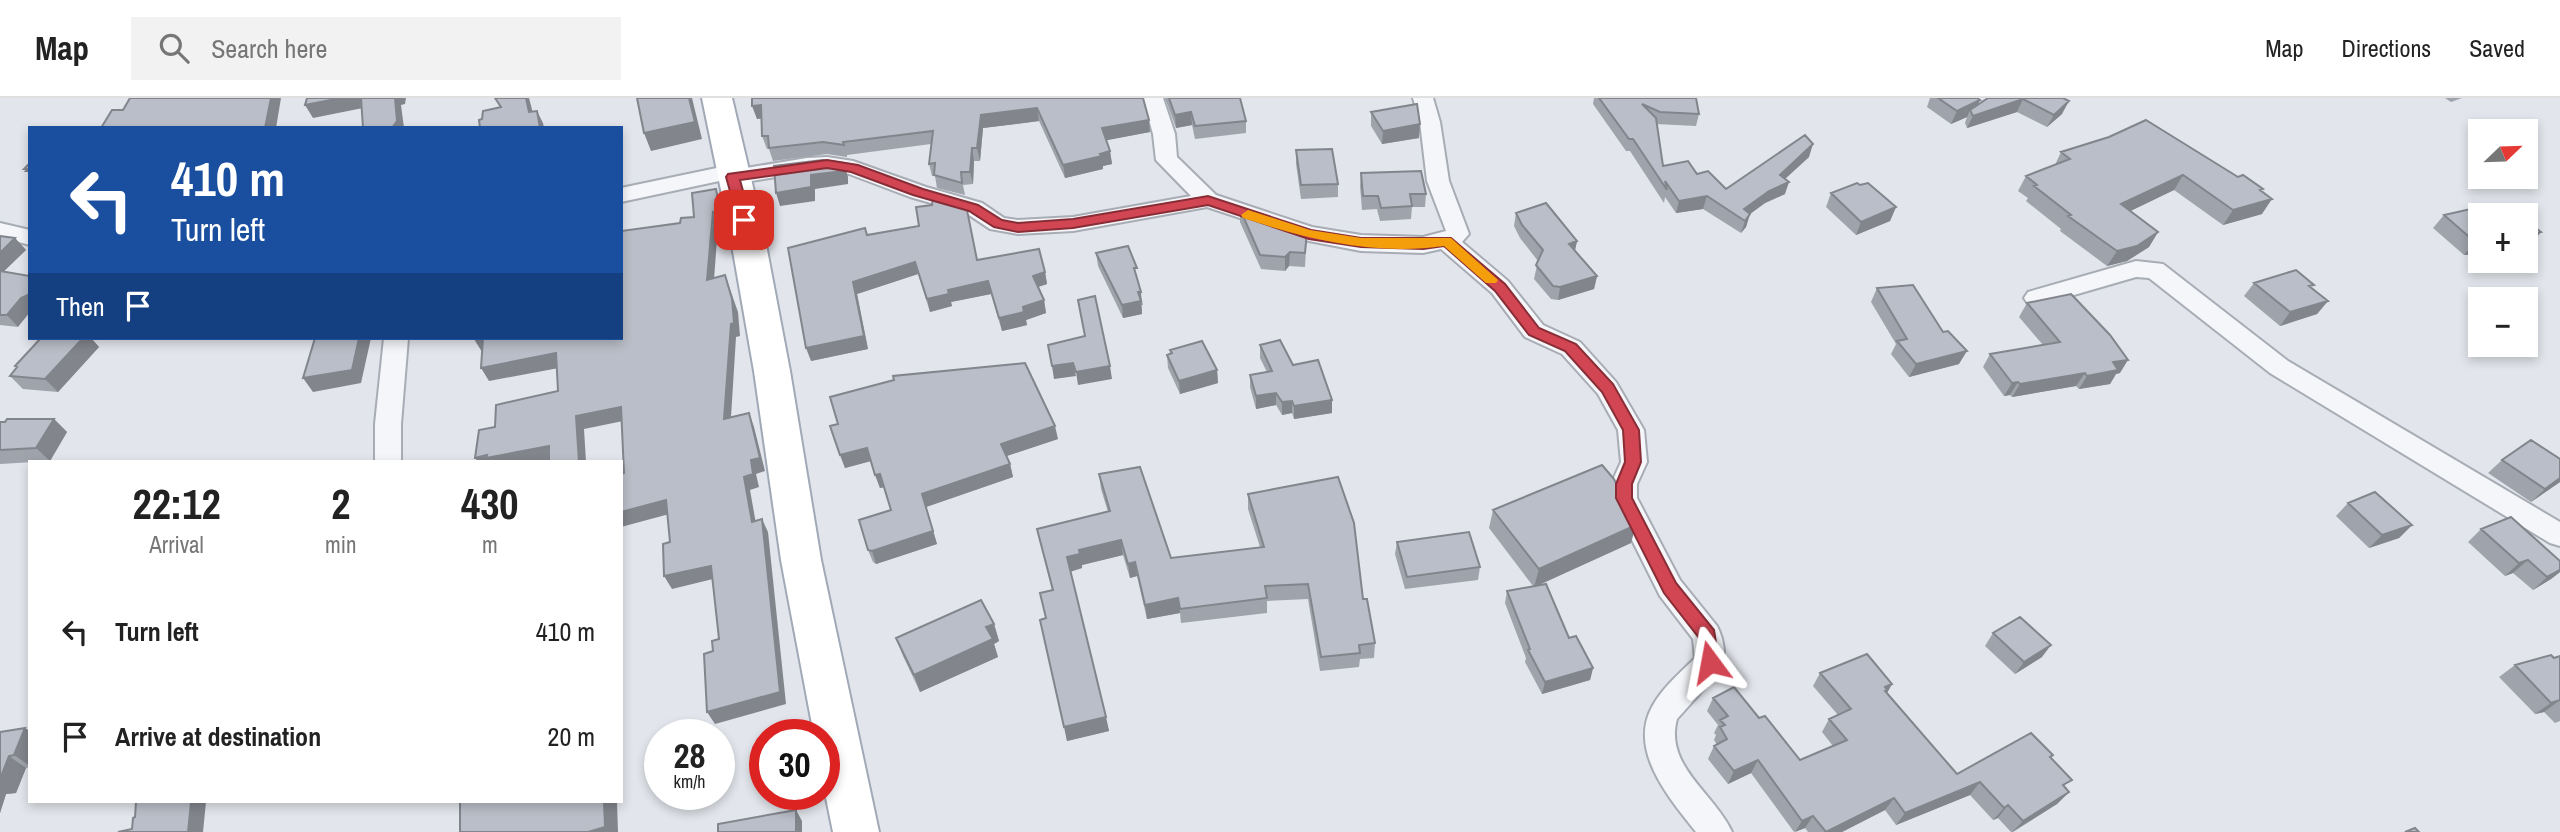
<!DOCTYPE html>
<html lang="en">
<head>
<meta charset="utf-8">
<style>
	:root { --surface:#fff; --page:#f2f2f2; --text:#222; --muted:#767676; --line:#e0e0e0 }
	body { margin:0; font-family:"Archivo Narrow",sans-serif; background:var(--page); color:var(--text); height:100vh; display:flex; flex-direction:column; font-size:26px; white-space:nowrap }
	* { box-sizing:border-box; margin:0 }
	p { font-size:23px; color:var(--muted) }
	.icon { flex:none; width:38px; height:38px; fill:none; stroke:currentColor; stroke-width:2; stroke-linecap:round; stroke-linejoin:round }
	.map { position:relative; flex:1; overflow:hidden }
	.panel { position:absolute; left:28px; top:362px; width:595px; height:343px; display:flex; flex-direction:column; background:var(--surface); border-radius:0px; box-shadow:0 4px 10px #0003 }
	.panel>* { flex:none }
	.banner { position:absolute; left:28px; top:28px; width:595px; height:214px; border-radius:0px; box-shadow:0 4px 10px #0003; background:#1a4fa0; color:#fff; overflow:hidden }
	.needle { width:46px; rotate:67deg }
	.fabs { position:absolute; left:2468px; top:21px; display:grid; gap:14px }
	.fabs a { display:grid; place-items:center; width:70px; height:70px; border-radius:0px; background:var(--surface); box-shadow:0 4px 10px #0003; font-size:35px }
	.speed { position:absolute; left:644px; top:621px; display:flex; gap:14px; font-size:35px; font-weight:700; text-align:center }
	.speed>* { display:grid; place-content:center; width:91px; height:91px; border-radius:50%; background:var(--surface); box-shadow:0 4px 10px #0003; line-height:1 }
	.speed small { font-size:18px; font-weight:400 }
	.speed .limit { border:10px solid #d22; background:#fff; color:#111 }
	.pin { position:absolute; display:grid; place-items:center; width:60px; height:60px; color:#fff; margin:-30px; border-radius:14px; box-shadow:0 4px 10px #0006 }
	.me { position:absolute; width:77px; margin:-38px; rotate:347deg; stroke-linejoin:round; filter:drop-shadow(0 0 5px #0008) }
	.turn { display:flex; align-items:center; gap:24px; height:147px; padding:0 28px; font-size:32px }
	.turn .icon { width:91px; height:91px; stroke-width:2.5 }
	.turn b { display:block; font-size:49px; line-height:60px }
	.then { display:flex; align-items:center; height:66px; padding:0 28px; background:#0003; gap:14px; font-size:26px }
	.eta { display:flex; justify-content:space-evenly; align-items:center; height:119px; text-align:center }
	.eta b { font-size:42px; font-weight:700; line-height:49px }
	ul { padding:0; list-style:none }
	li { display:flex; align-items:center; gap:21px; height:105px; padding:0 28px }
	li div { flex:1 }
	li b { display:block; font-size:26px }
	li em { font-style:normal }
	header { display:flex; align-items:center; gap:42px; box-sizing:border-box; height:98px; padding:0 35px; background:var(--surface); border-bottom:2px solid var(--line) }
	header strong { font-size:33px }
	nav { display:flex; gap:38px; margin-inline-start:auto; font-size:24px }
	.search { width:490px; height:63px; background:var(--page); display:flex; align-items:center; gap:18px; box-sizing:border-box; padding:0 24px; border-radius:0px; color:var(--muted); font-size:26px }
	.map>svg:first-child { display:block }
</style>
</head>
<body>
<header>
<strong>Map</strong>
<div class="search"><svg class="icon" aria-label="search" viewBox="0 0 24 24"><circle cx="10" cy="10" r="6"/><path d="M15 15l6 6"/></svg>Search here</div>
<nav><a>Map</a><a>Directions</a><a>Saved</a></nav>
</header>
<div class="map">
<svg width="2560" height="734" viewBox="0 0 2560 734">
	<rect width="100%" height="100%" fill="#e2e5eb"/>
	<g fill="none" stroke-linecap="round" stroke-linejoin="round">
		<defs>
			<path id="minor" d="M1143,0H1163L1175,36L1177,59L1216,97L1312,129L1361,137L1423,139L1446,133L1427,83L1420,24L1413,0H1433L1440,24L1449,83L1469,136L1462,144L1508,183L1543,227L1580,244L1616,284L1644,332L1647,364L1637,386V400L1680,482L1717,528C1724,542 1727,559 1720,573L1677,621C1664,668 1715,696 1732,734H1696C1670,701 1628,653 1652,609C1662,590 1680,575 1695,560L1693,541L1660,498L1611,400V386L1621,364L1618,332L1598,296L1562,256L1525,239L1492,195L1441,151L1423,155L1361,153L1309,143L1207,109L1073,133L1018,136L990,131L966,115L910,99L849,76L827,73L807,74L733,86L724,82L621,104V90L731,67L740,71L807,60L827,59L853,63L926,89L982,105L1004,120L1018,122L1073,119L1191,98L1156,62L1153,36Z
				M0,125L30,132V147L0,139Z
				M2136,163L2163,166L2288,263L2560,424V448L2550,445L2270,275L2149,180L2136,179L2036,208L2028,206L2024,200L2028,194Z
				M384,240H408L401,326V364H375V326Z"/>
			<path id="primary" d="M702,0H732L764,136L790,273L821,462L879,734H833L824,690V637H814L781,462L754,273L730,136Z"/>
		</defs>
		<use href="#minor" stroke="#a7acb5" stroke-width="4"/>
		<use href="#primary" stroke="#a1a9b7" stroke-width="4"/>
		<use href="#minor" fill="#f5f6f9" fill-rule="evenodd"/>
		<use href="#primary" fill="#fff" fill-rule="evenodd"/>
	</g>
	<path fill="#9fa3ac" d="M752,0H1143L1150,34L1106,42L1110,53L1112,66L1103,68V71L1065,80L1039,23L983,30L980,63H974L973,86L963,87L965,97L937,90L935,78H932L929,66L931,46L847,57V59L827,56L773,63L769,51H767L762,38L761,20L757,21Z
		M1165,0H1240L1246,23V35L1195,41L1192,27L1176,30Z
		M1594,0H1696L1699,16L1696,28L1656,26L1663,68L1697,76L1726,91L1809,59L1785,81V96L1765,105L1750,116L1746,129L1741,135L1703,111L1676,115L1665,99L1664,105L1630,53H1626L1593,6Z
		M1930,0H1977L1980,2L1977,7L1988,0H2063L2062,16L2047,29L2017,14L1967,30L1965,25L1967,19L1951,26L1927,9Z
		M2445,0H2462L2451,4Z
		M1371,14L1419,40L1382,46L1371,28Z
		M2109,39L2262,93V116L2223,127L2174,92L2130,113L2158,134L2149,149L2127,163L2107,168L2060,133L2061,131L2026,103L2028,100L2018,93L2026,78L2055,67L2061,54Z
		M1296,52L1338,86V99L1301,101L1296,66Z
		M1361,75L1426,96L1425,109H1412L1411,121L1380,123L1377,111L1362,112L1360,88Z
		M1831,95L1896,109L1890,123L1856,137L1826,109Z
		M1240,111L1281,128L1307,133L1305,169L1289,168L1285,173L1261,171L1240,124Z
		M1516,115L1577,143L1575,152L1597,178L1594,191L1558,202L1551,201L1534,181L1538,163L1520,140L1514,128Z
		M2483,115H2500L2480,117V155L2464,157L2433,130L2444,117Z
		M867,137L977,162L1045,174L1047,186L1038,189L1044,202L1046,215L1026,222L1027,227L1002,233L991,196L951,204L952,208L930,214L918,176L857,196L868,251L811,263Z
		M0,138L15,140L26,152L4,173L18,229L0,227Z
		M1096,155L1138,183L1143,207H1141L1142,216L1123,220L1098,168Z
		M2254,185L2312,190L2328,203L2317,216L2280,228L2244,198Z
		M1877,190L1959,266L1909,279L1891,256L1896,246L1871,204Z
		M2027,205L2120,275L2116,276L2110,286L2079,291L2076,288L2012,299L2010,297L2004,298L1983,269L1990,256L2043,247L2019,219Z
		M41,240H91L99,249L58,294L23,291L10,278L17,270L15,268Z
		M1260,247L1293,267L1332,302V315L1294,321L1292,315L1282,317L1276,307L1256,311L1250,289V277L1267,274L1260,260Z
		M1170,252L1217,272L1218,285L1180,296L1168,270L1167,257L1171,256Z
		M54,321L67,334L50,363L0,366V324Z
		M830,328L1058,341L1006,358L1010,366L1013,379L926,409L937,446L876,466L873,464L868,452L891,412L884,389L880,390L871,363L845,370Z
		M2502,362L2560,384L2531,404L2488,375Z
		M1099,376L1171,460L1260,449L1248,411V396L1363,501L1375,545L1374,560L1360,561L1359,569L1320,573L1308,501L1267,503V515L1181,525L1180,515L1147,521L1137,478L1130,480L1123,457L1082,467V470L1070,473L1109,633L1067,643L1046,521L1052,492L1037,431L1108,414L1101,391Z
		M2348,405L2412,427L2399,440L2369,450L2336,418Z
		M1493,412L1631,445L1539,487L1569,540L1593,570L1590,582L1542,596L1525,564L1526,560L1505,505L1507,493L1533,488L1489,430Z
		M2481,431L2560,463V474L2551,481L2533,492L2513,475L2505,478L2468,444Z
		M1397,444L1480,469L1478,482L1405,491L1395,456Z
		M994,526L999,543L994,546L998,559L920,594L903,558L896,540Z
		M1993,535L2042,559L2015,576L1985,548Z
		M2560,558V623L2555,625L2544,614L2535,616L2499,579L2515,567Z
		M1820,575L1892,586L1887,595L1957,676L2050,660L2065,689L2069,694L2057,706L2013,734H2011L1998,720L1993,722L1970,697L1896,727L1885,712L1842,734H1808L1805,730L1794,734L1751,675L1728,686L1708,661L1714,648L1717,647L1714,642L1716,637L1714,635L1718,627L1707,613L1713,600L1759,620L1800,662L1833,648L1822,634L1829,621L1838,617L1813,588Z
		M30,633V669L26,670L16,695L6,696L0,715V634Z"/>
	<path fill="#82858c" d="M271,0H281L276,30H265Z
		M341,0H363L368,9L313,20L305,7Z
		M395,0H406L405,6L401,7L404,30H392Z
		M526,0H529L536,27L529,14Z
		M689,0H692L702,41L651,53L644,35Z
		M2023,1L2017,14L1967,30L1973,18Z
		M1980,2L1974,15L1970,12L1967,19L1951,26L1957,13Z
		M2069,3L2062,16L2047,29L2054,17Z
		M761,7L765,20L757,21L752,8Z
		M1037,10L1039,23L983,30L980,63L977,50L981,17Z
		M537,13L543,25L544,30H540Z
		M1191,14L1192,27L1176,30L1175,17Z
		M1149,22L1150,34L1103,43L1102,30Z
		M1420,26L1419,40L1382,46L1383,33Z
		M1813,46L1809,59L1776,89L1780,77Z
		M972,50L974,63L973,86L970,74Z
		M1110,53L1112,66L1103,68V71L1065,80L1063,67Z
		M844,65L848,79V86L815,91V103L780,108L776,95L811,77Z
		M2183,77L2174,92L2112,122L2121,106Z
		M1789,84L1785,96L1765,105L1743,121L1744,111L1769,93Z
		M716,91L721,104L725,127L718,128L713,195L707,182Z
		M1707,98L1703,111L1676,115L1679,103Z
		M2272,101L2262,116L2223,127L2233,112Z
		M1896,109L1890,123L1856,137L1861,124Z
		M1750,116L1746,129L1741,135L1745,123Z
		M2158,134L2149,149L2127,163L2107,168L2117,153Z
		M2541,134L2530,148L2525,149V138Z
		M15,140L26,152L0,177V155Z
		M1577,143L1574,157L1569,146Z
		M2480,143V155L2464,157L2475,144Z
		M1290,154L1289,168L1285,173V159Z
		M915,164L918,176L857,196L868,251L811,263L806,250L853,184Z
		M1045,174L1047,186L1035,190L1033,178Z
		M725,177L738,214L740,238L736,239L730,335L724,321Z
		M1597,178L1594,191L1558,202L1560,189Z
		M988,183L991,196L951,204L952,208L930,214L927,201L948,192Z
		M1138,194H1141L1142,216L1123,220L1122,207Z
		M30,196V214L18,229L7,217L21,200Z
		M1044,202L1046,215L1026,222L1027,227L1002,233L999,220L1023,209Z
		M2328,203L2317,216L2280,228L2290,214Z
		M83,240H91L99,249L58,294L45,281Z
		M359,240H371L361,285L313,294L303,280Z
		M479,240H483L482,254L474,241Z
		M1967,253L1959,266L1909,279L1916,266Z
		M556,255L564,269L489,283L481,270Z
		M2128,262L2120,275L2116,276L2110,286L2079,291L2087,278L2113,264Z
		M1073,265L1076,278L1054,281L1052,268Z
		M1110,268L1112,281L1078,287L1076,274Z
		M1217,272L1218,285L1180,296L1179,283Z
		M2085,275L2076,288L2012,299L2020,286Z
		M2018,284L2010,297L2004,298L2012,285Z
		M1276,295V307L1256,311V298Z
		M1332,302V315L1294,321V308Z
		M1292,303V315L1282,317V304Z
		M621,309L628,322L584,331L586,364H579L576,318Z
		M749,315L754,329L765,373L756,376L759,389L750,392L758,437L752,424L744,379L751,362Z
		M54,321L67,334L50,363L36,350Z
		M1055,328L1058,341L1004,359L1001,346Z
		M549,348L557,361L540,364H478L475,360Z
		M867,350L871,363L845,370L840,357Z
		M1010,366L1013,379L926,409L937,446L876,466L872,453L922,396Z
		M880,376L885,389L880,390L875,377Z
		M2560,380V384L2531,404L2545,391Z
		M666,402L673,415L621,429V414Z
		M762,421L768,434L786,606L715,626L707,614Z
		M1636,427L1631,445L1534,489L1539,471Z
		M2412,427L2399,440L2369,450L2382,437Z
		M1121,442L1123,457L1082,467V470L1070,474L1067,459L1079,452Z
		M2528,462L2513,475L2505,478L2519,465Z
		M1135,464L1137,478L1130,480L1128,466Z
		M711,468L717,480L672,491L664,478Z
		M2560,472V474L2551,481L2533,492L2547,479Z
		M1178,500L1180,515L1147,521L1145,507Z
		M994,526L999,543L994,546L998,559L920,594L914,577L986,529Z
		M2051,547L2042,559L2015,576L2024,564Z
		M1593,570L1590,582L1542,596L1545,584Z
		M1892,586L1884,600L1885,589Z
		M2560,602L2544,614L2535,616L2551,605Z
		M1106,619L1109,633L1067,643L1064,629Z
		M25,630L30,633V668L14,657Z
		M9,658L26,670L16,695L6,696L0,715V681Z
		M1758,662L1751,675L1728,686L1734,673Z
		M1980,684L1970,697L1896,727L1905,715Z
		M2069,694L2057,706L2012,734L2023,723Z
		M1894,700L1885,712L1842,734H1826Z
		M191,704H206L203,734H188Z
		M604,704H617L618,734H588Z
		M2008,707L1998,720L1993,722L2004,710Z
		M796,712L802,723V734H796Z
		M1813,718L1805,730L1795,734L1802,723Z"/>
	<path fill="#b9bec8" stroke="#82858c" stroke-width="2" d="M130,0H271L265,30H101L112,12H123Z
		M307,0H341L305,7Z
		M361,0H395L397,23L392,30H363Z
		M495,0H526L529,14L537,13L540,30H480L479,22L482,21L483,13L501,9Z
		M637,0H689L695,24L644,35Z
		M752,0H1143L1149,22L1102,30L1110,53L1100,56L1102,58L1063,67L1037,10L981,17L977,50H972L970,74H961L962,85L934,77L935,65L929,66L933,33L843,44L844,47L823,44L769,50L768,38H762L761,7L752,8Z
		M1169,0H1240L1246,23L1195,28L1191,14L1175,17Z
		M1599,0H1696L1699,16L1660,14L1642,6L1656,20L1663,68L1688,63L1697,76L1708,73L1726,91L1805,37L1813,46L1780,77L1789,84L1769,93L1744,111L1750,116L1745,123L1707,98L1679,103L1665,83L1667,92L1633,41H1629Z
		M1938,0H1977L1980,2L1957,13Z
		M1988,0H2063L2069,3L2054,17L2023,1L1973,18L1970,12Z
		M1417,6L1420,26L1383,33L1371,14Z
		M2146,22L2238,79L2243,77L2263,91L2260,92L2272,101L2233,112L2183,77L2121,106L2158,134L2137,148L2117,153L2068,118L2071,117L2034,88L2037,87L2026,78L2070,61L2061,54L2109,39Z
		M1332,51L1338,86L1301,87L1296,52Z
		M823,62L844,65V73L811,77V89L776,95L774,68Z
		M30,65V73H26L28,71H24Z
		M1421,73L1426,96H1410L1412,108L1381,110L1378,98H1363L1361,75Z
		M1857,85L1860,87L1868,85L1896,109L1861,124L1831,95Z
		M716,91L720,113L713,114L707,182L725,177L732,201L734,225L731,226L724,321L749,315L760,360L751,362L753,376L744,379L752,424L762,421L780,594L707,614L704,556L713,553L712,543L719,541L711,468L664,478L663,446L670,444L666,402L621,414V376L624,375L621,309L576,318L579,364H549V348L486,360L487,357L475,360L479,332L495,329L496,307L558,293L556,255L481,270L483,240H621V133L680,125L681,120L694,119L692,95Z
		M933,97L966,107L977,162L1039,151L1045,174L1033,178L1044,202L1023,209L1024,214L999,220L988,183L948,192L949,196L927,201L915,164L853,184L864,238L806,250L788,150L865,130L867,137L919,128L916,109L932,107Z
		M1546,105L1577,143L1569,146L1597,178L1560,189L1553,188L1536,167L1543,152L1522,127L1516,115Z
		M2475,110L2483,115L2496,112L2500,115L2512,113L2519,117H2480V143L2475,144L2444,117Z
		M1240,111L1247,112L1281,123L1279,128L1307,133L1305,155L1290,154L1285,159L1260,157Z
		M2525,122L2541,134L2525,138Z
		M0,138L15,140L0,155Z
		M1128,148L1137,170H1134L1141,194H1138L1141,203L1122,207L1096,155Z
		M2296,172L2314,187L2309,188L2328,203L2290,214L2254,185Z
		M0,173L30,178V196L21,200L7,217H0Z
		M1913,187L1943,234L1948,233L1967,253L1916,266L1897,243L1907,241L1877,190Z
		M2071,196L2110,237L2128,262L2113,264L2118,272L2087,278L2085,275L2020,286L2018,284L2012,285L1990,256L2060,244L2027,205Z
		M1095,198L1110,268L1076,274L1073,265L1052,268L1048,247L1085,238L1078,202Z
		M41,240H83L45,281L10,278L17,269L15,268Z
		M315,240H359L352,272L303,280Z
		M1280,242L1293,267L1318,262L1332,302L1294,308L1292,303L1282,304L1276,295L1256,298L1250,277L1272,273L1260,247Z
		M1202,243L1217,272L1179,283L1167,257L1172,255L1170,252Z
		M1025,265L1055,328L1001,346L1010,366L922,396L933,433L872,453L868,452L859,422L891,412L880,376L875,377L867,350L840,357L830,328L838,326L830,299L894,282L893,278Z
		M7,321H54L36,350L0,352V324H5Z
		M2531,342L2560,361V380L2545,391L2502,362Z
		M1602,367L1614,381L1636,427L1539,471L1493,412Z
		M1140,369L1171,460L1264,449L1248,396L1338,379L1354,425L1363,501H1367L1375,545L1359,547L1360,555L1321,559L1308,486L1265,488L1267,500L1180,511L1178,500L1145,507L1135,464L1128,466L1121,442L1079,452L1080,456L1067,459L1106,619L1064,629L1040,522L1046,520L1040,495L1053,492L1037,431L1110,413L1099,376Z
		M2375,394L2412,427L2382,437L2348,405Z
		M2511,419L2560,463V472L2547,479L2528,462L2519,465L2481,431Z
		M1469,434L1480,469L1407,479L1397,444Z
		M1546,486L1569,540L1576,538L1593,570L1545,584L1528,552L1530,551L1507,493Z
		M981,502L994,526L986,529L993,541L914,577L896,540Z
		M2020,519L2051,547L2024,564L1993,535Z
		M1867,556L1892,586L1885,589L1887,592L1885,593L1957,676L2031,635L2053,657L2050,659L2072,682L2063,687L2069,694L2023,723L2008,707L2004,710L1980,684L1905,715L1894,700L1826,734L1813,718L1802,723L1758,662L1734,673L1714,648L1727,641L1720,629L1725,627L1720,622L1728,618L1713,600L1734,589L1759,620L1765,618L1800,662L1847,642L1829,621L1851,611L1820,575Z
		M2551,557L2554,560L2560,558V602L2551,605L2515,567Z
		M25,630L14,657L9,658L0,681V634Z
		M136,704H191L188,734H118L132,731L133,720L135,719Z
		M460,704H604L605,729L588,734H460Z
		M796,712V734H718V726Z
		M2415,730L2419,734H2405Z"/>
	<path fill="#d24553" stroke="#882d36" stroke-width="2" d="M827,62L858,67L923,91L978,107L1002,122L1018,125L1073,121L1208,98L1311,132L1361,140H1451L1505,186L1539,230L1576,246L1613,286L1639,332L1641,364L1632,386V400L1676,485L1714,532L1719,564L1716,569L1710,572L1704,569L1699,540L1664,495L1616,400V386L1625,364L1623,332L1602,294L1565,253L1529,237L1495,193L1444,148L1423,151L1361,149L1309,141L1208,107L1073,130L1018,134L994,129L969,113L913,97L851,74L827,70L740,82L751,122L749,125H739L726,79L728,76Z"/>
	<path fill="#f59e0b" d="M1248,112L1310,132L1361,140H1451L1498,182L1496,185H1486L1444,148C1374,158 1308,141 1243,120L1241,117Z"/>
</svg>
<div class="fabs">
<a><svg class="needle" viewBox="-14 -14 28 28"><path d="M0-13l5 13h-10z" fill="#e53935"/><path d="M0 13l5-13h-10z" fill="#767676"/></svg></a>
<a>+</a>
<a>−</a>
</div>
<div class="speed"><div>28<small>km/h</small></div><div class="limit">30</div></div>
<div class="pin" style="left:744px;top:122px;background:#d93025"><svg class="icon" aria-label="arrive" viewBox="0 0 24 24"><path d="M6 21V4h12l-3 4 3 4H6"/></svg></div>
<svg class="me" style="left:1710px;top:564px" viewBox="-20 -20 40 40"><path d="M0-17L14 15 0 8-14 15z" fill="#d24553" stroke="#fff" stroke-width="4"/></svg>
<div class="banner">
<div class="turn"><svg class="icon" aria-label="left" viewBox="0 0 24 24"><path d="M17 20v-9H6M10 6l-5 5 5 5"/></svg><div><b>410 m</b>Turn left</div></div>
<div class="then">Then<svg class="icon" aria-label="arrive" viewBox="0 0 24 24"><path d="M6 21V4h12l-3 4 3 4H6"/></svg></div>
</div>
<section class="panel">
<div class="eta">
<div><b>22:12</b><p>Arrival</p></div>
<div><b>2</b><p>min</p></div>
<div><b>430</b><p>m</p></div>
</div>
<ul>
<li><svg class="icon" aria-label="left" viewBox="0 0 24 24"><path d="M17 20v-9H6M10 6l-5 5 5 5"/></svg><div><b>Turn left</b></div><em>410 m</em></li>
<li><svg class="icon" aria-label="arrive" viewBox="0 0 24 24"><path d="M6 21V4h12l-3 4 3 4H6"/></svg><div><b>Arrive at destination</b></div><em>20 m</em></li>
</ul>
</section>
</div>
</body>
</html>
